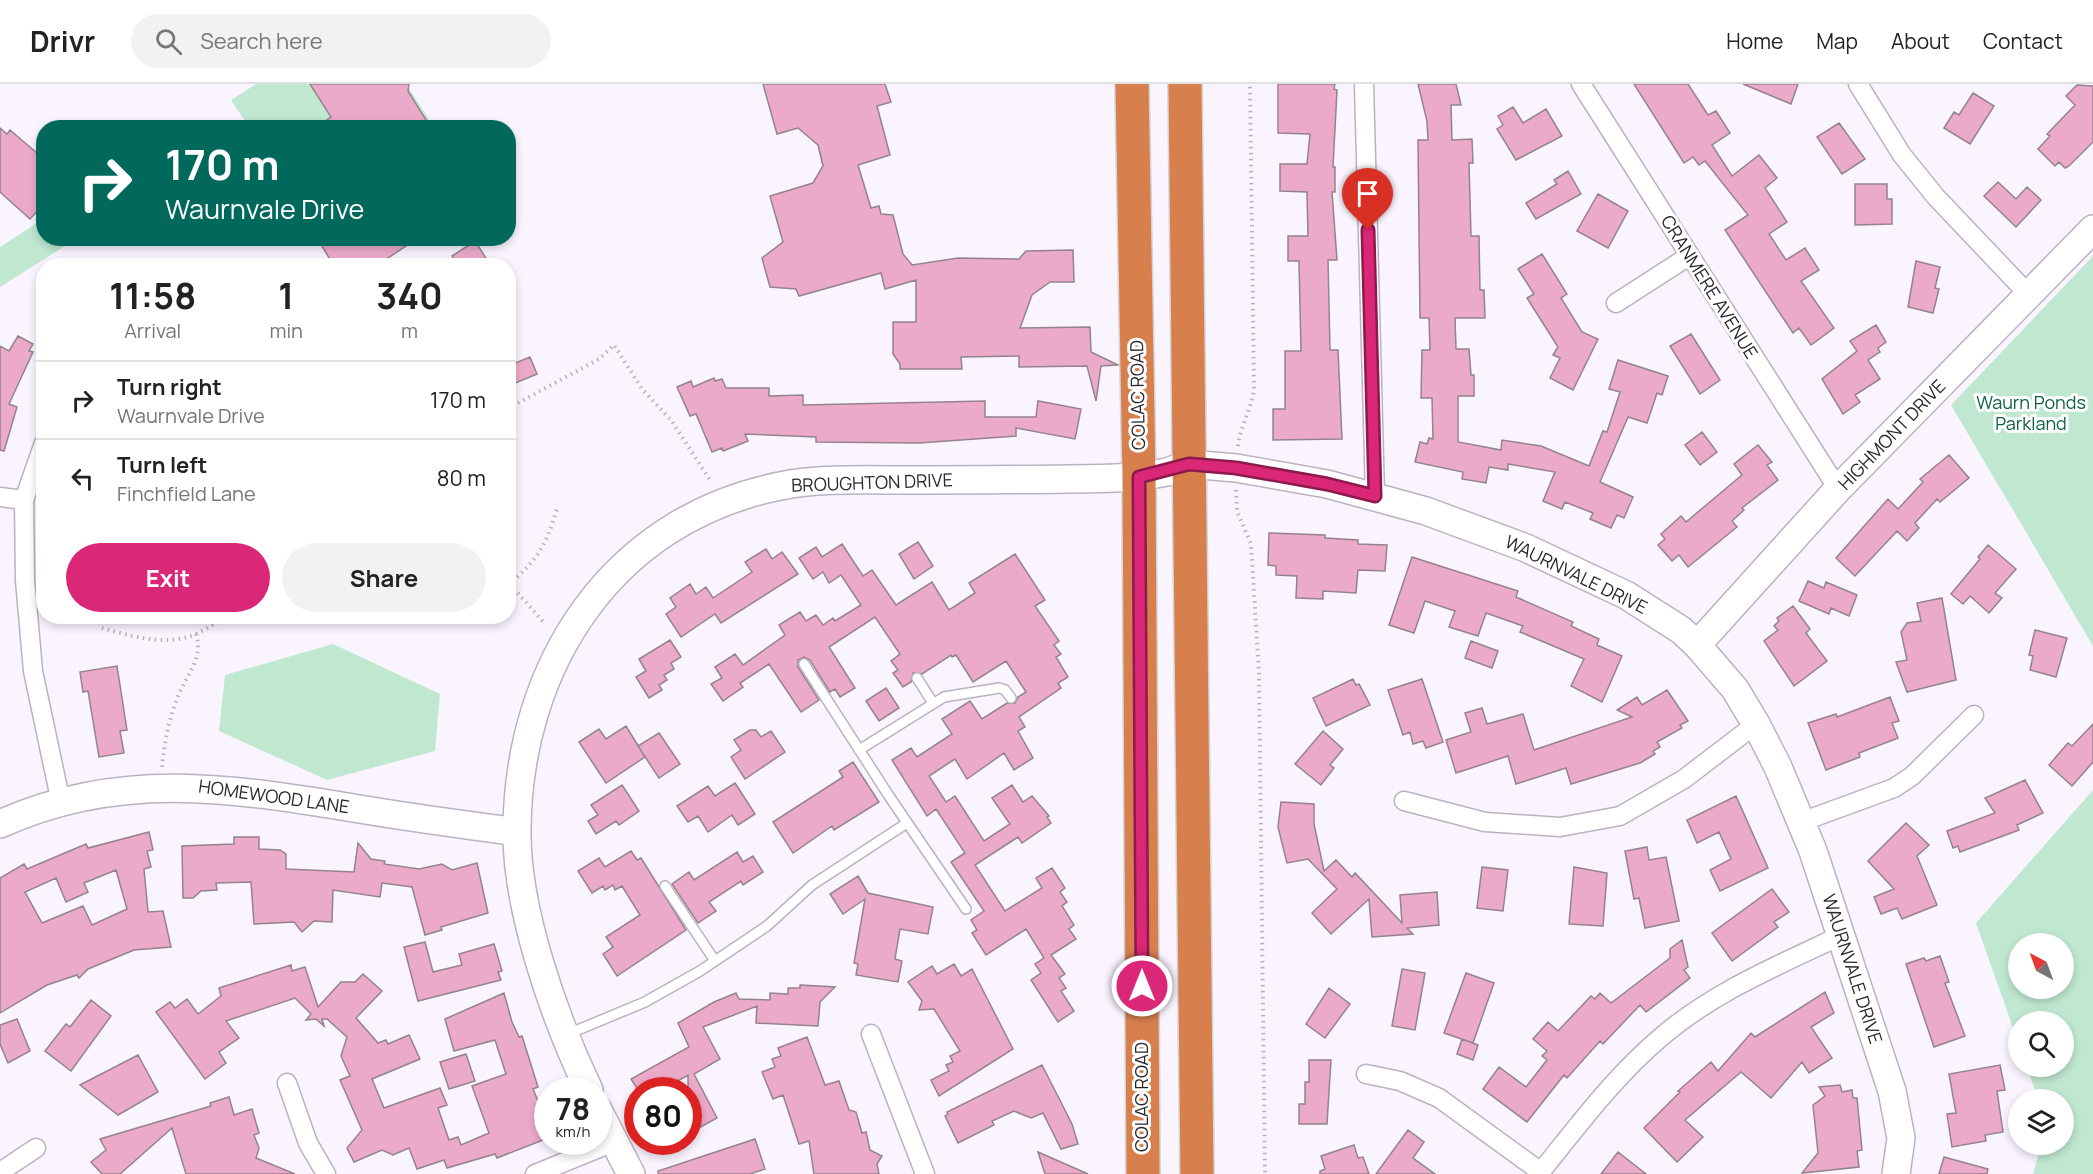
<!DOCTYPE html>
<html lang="en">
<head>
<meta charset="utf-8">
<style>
	:root { --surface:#fff; --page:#f2f2f2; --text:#222; --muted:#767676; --line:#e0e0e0; --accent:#db2777 }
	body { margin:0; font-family:Manrope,sans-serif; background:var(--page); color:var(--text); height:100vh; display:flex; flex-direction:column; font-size:22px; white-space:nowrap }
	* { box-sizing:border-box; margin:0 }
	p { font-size:20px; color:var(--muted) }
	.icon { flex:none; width:33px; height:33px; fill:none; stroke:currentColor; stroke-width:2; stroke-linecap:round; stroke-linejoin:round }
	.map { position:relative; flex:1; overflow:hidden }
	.drawer { position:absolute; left:36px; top:174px; width:480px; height:366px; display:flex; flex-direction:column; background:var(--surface); border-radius:24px; box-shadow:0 3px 9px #0003 }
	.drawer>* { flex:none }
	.banner { position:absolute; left:36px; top:36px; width:480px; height:126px; border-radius:24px; box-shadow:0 3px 9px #0003; background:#00695c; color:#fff; overflow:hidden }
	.needle { width:39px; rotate:319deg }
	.buttons { position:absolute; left:2008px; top:849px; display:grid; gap:12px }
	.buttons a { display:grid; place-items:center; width:66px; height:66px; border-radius:50%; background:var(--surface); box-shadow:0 3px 9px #0003; font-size:30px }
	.speed { position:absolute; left:534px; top:993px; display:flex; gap:12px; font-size:30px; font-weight:700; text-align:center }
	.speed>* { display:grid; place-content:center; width:78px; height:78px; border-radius:50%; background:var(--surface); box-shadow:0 3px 9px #0003; line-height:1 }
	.speed small { font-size:15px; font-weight:400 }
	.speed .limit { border:9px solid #d22; background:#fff; color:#111 }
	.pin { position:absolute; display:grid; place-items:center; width:51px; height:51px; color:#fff; margin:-62px -26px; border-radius:50% 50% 50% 0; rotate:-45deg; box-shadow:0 0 6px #0007 }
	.pin .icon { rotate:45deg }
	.me { position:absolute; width:66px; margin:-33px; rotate:0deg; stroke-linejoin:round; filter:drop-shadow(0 0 4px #0008) }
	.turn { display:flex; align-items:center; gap:21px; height:126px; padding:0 30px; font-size:27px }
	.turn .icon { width:78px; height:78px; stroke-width:2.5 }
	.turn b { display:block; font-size:42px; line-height:51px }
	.eta { display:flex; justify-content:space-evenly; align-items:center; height:102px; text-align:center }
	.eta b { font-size:36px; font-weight:700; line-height:42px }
	.button { display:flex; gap:12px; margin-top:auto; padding:12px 30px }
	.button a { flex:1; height:69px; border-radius:36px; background:var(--accent); color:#fff; font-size:24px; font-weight:700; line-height:69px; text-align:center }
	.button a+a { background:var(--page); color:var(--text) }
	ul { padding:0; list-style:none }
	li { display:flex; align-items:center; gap:18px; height:78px; padding:0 30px; border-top:2px solid var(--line) }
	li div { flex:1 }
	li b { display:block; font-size:22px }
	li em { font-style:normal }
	header { display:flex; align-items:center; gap:36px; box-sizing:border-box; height:84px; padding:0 30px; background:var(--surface); border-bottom:2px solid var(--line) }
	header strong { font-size:28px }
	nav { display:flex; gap:33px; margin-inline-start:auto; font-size:21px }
	.search { width:420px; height:54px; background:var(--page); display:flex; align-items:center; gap:15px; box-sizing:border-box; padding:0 21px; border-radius:33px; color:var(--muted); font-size:22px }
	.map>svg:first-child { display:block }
</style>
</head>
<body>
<header>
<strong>Drivr</strong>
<div class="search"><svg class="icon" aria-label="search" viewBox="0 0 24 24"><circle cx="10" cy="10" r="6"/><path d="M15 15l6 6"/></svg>Search here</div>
<nav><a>Home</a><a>Map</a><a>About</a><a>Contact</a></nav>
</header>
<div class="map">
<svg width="2093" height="1090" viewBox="0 0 2093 1090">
	<rect width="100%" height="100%" fill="#faf4fe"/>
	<path fill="#c0e8d1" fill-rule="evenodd" d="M256,0H406L434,43H249L231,16Z
		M43,135L44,154L76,155L0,203V163Z
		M2093,172V562L1951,321Z
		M333,560L440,610L435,667L327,696L219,647L225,591Z
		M2093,706V1090H2033L2041,1061L2064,1060V1016L2038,1015L2027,983L2064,982V938H2019V961L1976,839ZM2019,860H2064V904H2019Z"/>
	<path fill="#ecaaca" stroke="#94838b" stroke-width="1.5" fill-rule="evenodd" d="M310,0H409L408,7L431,44H315L331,33Z
		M763,0H885L891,18L877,22L890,71L858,81L871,124L879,122L881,130L893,131L903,170L912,181L958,174L1019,175L1026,167L1073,166L1074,198H1050L1032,211L1020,244L1090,243L1091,268L1118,281L1101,282L1096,317L1087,282L1019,283V272L961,273L962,285H900V280L893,270V238H916V196L885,205L881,189L799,212L796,205L770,203L762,174L783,158L770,112L813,99L823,82L818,61L798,44L777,50Z
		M1278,0H1335L1334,5L1337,6L1333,83H1335V108H1332L1337,176H1328L1330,266H1338L1342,355L1273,356V325H1285V267H1301L1299,177H1288V152H1308L1307,108L1280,107V80H1307L1310,50L1278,49Z
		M1418,0H1456L1461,21H1451L1452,56L1472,55L1473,79H1469L1471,152H1479L1480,206H1484L1485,234H1455L1456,265H1469L1471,291H1474V312H1458V358L1501,366L1502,356L1541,362L1589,382L1603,347L1607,348L1620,308L1609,305L1618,276L1668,292L1662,311L1657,309L1647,339L1628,333L1600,398L1633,413L1624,434L1617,431L1611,444L1590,435L1593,429L1565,418L1562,425L1543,417L1555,388L1508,380V386L1489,383L1486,399L1462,395L1463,388L1415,378L1420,358L1427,360L1429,354L1433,355L1432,314H1421L1422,266H1430L1429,234H1420L1418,56H1428L1427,37Z
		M1634,0H1688L1708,31L1716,27L1730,49L1712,61L1732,92L1759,71L1777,94L1765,104L1787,138L1769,150L1786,176L1805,164L1819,186L1801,197L1834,244L1811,261L1799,244L1793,249L1725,146L1748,131L1705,77L1699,81L1693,73L1684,79Z
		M1743,0H1798L1791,20Z
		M2077,1L2093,2V58L2069,82L2065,84L2059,78L2055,82L2038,65L2050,52L2047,50L2075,21L2066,12Z
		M1973,9L1994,22L1970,60L1944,44L1954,28L1959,31Z
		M1513,23L1523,39L1546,25L1562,52L1516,76L1497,45L1503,41L1498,32Z
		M1839,39L1865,75L1842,90L1817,53Z
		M0,44L7,50L10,46L44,75V120L30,135L0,108Z
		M1568,87L1581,110L1536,135L1526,119L1557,100L1554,96Z
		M1998,98L2016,115L2027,103L2041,116L2016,143L1984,112Z
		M1855,100H1887V115H1892V140L1855,141Z
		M1598,110L1628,127L1608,164L1577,147Z
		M317,154H418L376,182H334Z
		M475,157L491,182H458L452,172Z
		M1542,170L1567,210L1561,214L1582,248L1598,255L1573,306L1550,294L1560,274L1553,271L1558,263L1527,214L1534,210L1518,185Z
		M1916,177L1940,183L1935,204L1939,205L1933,229L1908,223Z
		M1876,241L1886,258L1878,264L1880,268L1868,276L1880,295L1855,311L1860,318L1843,330L1822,295L1857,267L1850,257Z
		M1691,250L1720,296L1700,310L1670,262Z
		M18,252L33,260L29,267L33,268L9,320L17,323L4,367L0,366V262L9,267Z
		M530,273L537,290L508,302V282Z
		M714,294L715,297L722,295L726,304H769V312L803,311V321L985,317V333H1036L1038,317L1081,325L1075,355L1016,344V352L919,359L816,358V353L745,350L748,357L723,367L722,364L712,368L696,330L690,332L677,303L691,297L693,303Z
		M1702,348L1717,368L1700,381L1685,361Z
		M1758,361L1772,378L1767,381L1778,396L1742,424L1744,426L1732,437L1737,443L1688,483L1679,471L1672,477L1658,461L1665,455L1661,450L1681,432L1686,438L1742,391L1734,380Z
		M1949,371L1969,394L1940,418L1937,415L1915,439L1919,444L1907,457L1897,447L1855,492L1836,474L1888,415L1898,425L1923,398L1920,395Z
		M1269,449L1325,451V454L1358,456V460L1387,461L1385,487L1358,486L1356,509L1323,507V515L1296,514L1297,492L1276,491V482L1268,481Z
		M918,458L933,482L914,495L899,470Z
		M842,460L863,492L872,486L896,521L932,498L949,526L975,509L969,499L1015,470L1045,516L1035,522L1059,557L1054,561L1061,570L1056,573L1068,593L1058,599L1061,604L1019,633L1025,643L1018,647L1033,674L1014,686L1004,669L967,695L955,675L929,692L946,718L955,712L984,757L1010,740L992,714L1012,701L1023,718L1032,712L1049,732L1047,733L1051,739L1022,759L1018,753L975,781L1005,827L1042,804L1036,794L1052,784L1065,804L1060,808L1067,818L1062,822L1074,841L1069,845L1076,855L1051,871L1065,890L1059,894L1066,904L1061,907L1074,927L1058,938L1031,896L1041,889L1035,880L1044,874L1026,845L986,871L972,849L977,846L971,836L984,827L951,778L965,769L936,725L927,732L892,676L911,664L917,673L952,650L942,635L970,617L982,635L1007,619H1015L1018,613L1026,608L1006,577L973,598L956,571L952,573L951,571L922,590L913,589L911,598L903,603L893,589L898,586L891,577L900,570L875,533L829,563L855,604L840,613L835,605L830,608L810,576L804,573L798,576V583L819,616L801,628L769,580L740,599L743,603L723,617L711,600L722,594L715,583L735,570L743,581L785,551L779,541L800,528L806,537L816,531L823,541L833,534L835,537L861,521L841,491L829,499L823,488L813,495L799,474L816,463L822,473Z
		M1988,461L2016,485L1995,509L2002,514L1989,529L1970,512L1963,520L1951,510L1980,475L1978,473Z
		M766,465L772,475L782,468L798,490L721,539L715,530L681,553L666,530L676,523L670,514L690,500L696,510L706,503L713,514L752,488L745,478Z
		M1412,473L1518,507L1516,513L1573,538L1571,542L1599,555L1597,561L1622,572L1602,618L1571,602L1584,575L1520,548L1523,542L1486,529L1478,552L1449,543L1455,527L1425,517L1414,549L1389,541Z
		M1808,497L1824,504L1826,498L1857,511L1849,532L1831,524L1829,530L1799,517Z
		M1942,514L1956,596L1907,608L1896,578L1907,576L1901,548L1907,539L1921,537L1917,519Z
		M1793,522L1810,545L1806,549L1827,577L1794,602L1764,557L1778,546L1774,542L1779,537L1777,534Z
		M2035,546L2067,554L2056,593L2030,586L2033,572L2029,571Z
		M670,556L681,573L671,579L674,585L664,591L667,596L659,601L662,606L649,614L636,593L646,587L639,575Z
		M1471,557L1498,567L1492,584L1465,574Z
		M117,582L127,646L120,647L124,669L99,673L88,607L83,608L80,588Z
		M1353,595L1356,601L1359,600L1370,621L1326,642L1313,614Z
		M1422,595L1443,658L1426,664L1423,657L1413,660L1410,648L1403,651L1388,606Z
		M886,604L899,624L879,637L866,617Z
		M1667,606L1688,637L1680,641L1682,644L1657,658L1660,663L1653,667L1655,670L1640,679L1571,700L1566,684L1516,700L1508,672L1456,689L1446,656L1471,648L1465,629L1482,624L1487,640L1523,630L1534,666L1632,633L1617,626L1637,613L1642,621Z
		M1890,613L1899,637L1892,639L1898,654L1859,669L1860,673L1826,686L1808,639L1836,630L1837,633Z
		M2093,640V678L2072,702L2049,681L2068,659L2072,662Z
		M626,642L645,673L606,699L579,658L599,645L606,655Z
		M750,646H756L761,653L771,647L785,668L745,695L731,673L741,666L734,656Z
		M1323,647L1343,665L1330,681L1334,684L1321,701L1295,680Z
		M659,649L680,680L659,694L638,662Z
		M853,678L879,718L834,746L832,742L793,769L773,738L843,693L839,687Z
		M2025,696L2043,729L2017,741L2019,746L1960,768L1958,762L1953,764L1947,747L1995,729L1985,714Z
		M735,699L755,730L738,741L732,731L708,748L698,732L688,738L677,722L708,702L715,712Z
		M622,701L639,727L619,741L616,737L596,750L588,737L598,731L591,721Z
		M1736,712L1768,784L1720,807L1710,786L1731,775L1719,748L1697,759L1687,736Z
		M1281,718L1314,720V740L1324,787L1336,776L1352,793L1355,789L1402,839L1400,811L1437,808L1439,841L1407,844L1413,850L1372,853L1369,815L1331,850L1312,829L1337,805L1308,775L1287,779L1278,743Z
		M1906,739L1929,761L1917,772L1937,821L1902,835L1897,824L1881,830L1874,813L1894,805L1868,777Z
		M149,748L153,766L147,767L151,783L144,785L148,828L163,827L171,863L134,866L88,885L79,894L77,891L47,901L0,929V794L24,780L27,785L86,760L88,764ZM116,786L127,825L92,841L83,822L42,839L25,808L56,794L66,818L88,808L84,799Z
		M234,753H259V765L280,766L286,770V785L354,788L358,759L371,775L385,777L384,780L419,785L442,780L452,786L477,779L488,829L441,843L442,846L425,851L412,803L382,799L380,813L333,806L332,838L314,837L302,848L294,838L254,840L251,798L216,799L217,806L201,807L193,814H183L182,762L234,760Z
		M1647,763L1649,776L1666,773L1679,837L1645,844L1639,814L1634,815L1625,767Z
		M631,767L637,776L641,774L686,846L617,892L603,870L613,863L606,853L640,831L622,802L615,806L613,801L605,806L603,802L592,809L578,787L599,774L605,783Z
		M737,768L743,778L753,772L763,788L743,801L741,797L709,818L716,827L698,839L672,800L689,788L694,796Z
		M1482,783L1508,786L1503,827L1477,824Z
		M1574,783L1607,789L1603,842L1569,840Z
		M858,792L868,809L933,823L928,850L900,845L895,875L902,877L898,898L856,891L858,880L854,879L865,815L843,830L830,810Z
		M1772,805L1789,828L1774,838L1778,843L1732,877L1712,849Z
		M1682,856L1688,883L1684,886L1690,894L1646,928L1640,921L1603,960L1600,957L1567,994L1564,991L1527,1038L1483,1005L1499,983L1526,1003L1547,976L1542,972L1547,967L1533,955L1548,938L1558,947L1591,912L1595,915L1600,909L1611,919L1670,874V865Z
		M425,858L433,888L462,881L459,870L494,860L502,887L498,888L501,896L418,917L404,863Z
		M1940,872L1949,898L1945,899L1965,952L1934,963L1906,880L1924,874L1926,877Z
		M954,880L961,892L972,885L1013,965L939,1012L931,996L949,987L946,981L953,978L950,972L960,967L934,925L919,926L922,917L908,898L932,882L937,890Z
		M291,881L292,887L305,883L318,923L341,898H355L363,890L382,907L356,934L378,959L386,956L388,960L409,951L420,975L372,995L384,1024L440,1004L447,1021L438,1024L449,1056L458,1053L461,1061L489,1049L472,1002L506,990L495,956L454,967L445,935L504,909L512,938L519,953L522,952L538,1003L533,1005L543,1029L548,1054L497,1074L495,1070L447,1084L444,1076L417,1085L409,1064L393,1071L382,1066L354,1078L347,1064L362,1046L340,996L350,992L341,972L347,953L327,935H322L324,942L316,935L306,936L311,930L295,914L226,937L239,954L219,968L226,979L205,995L156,928L170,918L175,924L187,915L198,930L221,912L219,904Z
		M1402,885L1425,889L1415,946L1392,942Z
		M1466,889L1494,899L1473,959L1444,949Z
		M800,901L835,903L820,918L818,942L756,939L757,922L703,943L720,975L694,990L717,1034L688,1050V991L662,1006H638L631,995L689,963L678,939L714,918L736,909L739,915L770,916V909L788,910V904H800Z
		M1329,904L1350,920L1325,954L1306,940Z
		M1825,908L1834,929L1811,943L1832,974L1809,989L1802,978L1771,1014L1741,988L1685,1036L1703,1053L1677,1078L1644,1044L1680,1008L1678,1007L1711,978L1718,987L1751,949L1755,953Z
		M91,916L111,932L71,987L45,967L66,940L70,943Z
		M17,935L30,967L8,979L0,960V941Z
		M807,953L825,1001L839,997L849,1026L856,1028L862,1049L866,1048L870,1066L882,1072L877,1080L879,1090H814L809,1057L799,1060L783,1011L773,1015L762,988L775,983L772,975L781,972L778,964Z
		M1462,955L1478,961L1473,976L1457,970Z
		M466,970L475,997L449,1005L440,978Z
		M138,971L158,1008L118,1031L80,1001Z
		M1309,976H1331L1327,1040H1299V1020H1305V998H1309Z
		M1042,981L1072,1040L1078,1060L1061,1065L1043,1029L1031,1034L1014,1027L992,1037L994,1041L958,1059L945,1032L948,1030L947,1028Z
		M2000,981L2005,1006L1997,1007L2003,1048L1985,1051L1986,1057L1952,1063L1947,1030L1956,1029L1949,990Z
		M1840,1001L1842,1008L1852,1006L1853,1014H1857L1862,1066L1857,1067L1859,1083L1802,1089L1818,1069L1813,1021L1825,1012L1819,1003Z
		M229,1013L234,1031L252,1025L259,1049L254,1051L259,1064L256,1074L295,1090H186L172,1044L120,1090H102L91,1078L106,1066L100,1055L211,1022L210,1019Z
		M1408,1046L1424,1058L1413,1074L1435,1090H1376Z
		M755,1055L765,1085L750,1090H658V1087Z
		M1354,1061L1358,1074L1363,1073L1369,1090H1320V1087L1325,1085L1321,1072Z
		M1038,1068L1088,1090H1045Z
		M1618,1068L1646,1090H1601Z
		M1944,1073L1988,1085L1987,1090H1939Z"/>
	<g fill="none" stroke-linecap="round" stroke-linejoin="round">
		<defs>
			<path id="lane" d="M804,580L889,712L966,825
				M917,594L933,619
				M859,666L944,613L999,604L1005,606L1011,614
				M665,802L715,877
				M568,950L645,918L700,887L767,842L812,801L907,739"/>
			<path id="street" d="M1364,0L1375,412
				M1581,0L1838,405
				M1858,0L1902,71L1936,113L2029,211
				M1616,219L1689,172
				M44,359L24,416L25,496L33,587L61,719
				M0,413L24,416
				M1404,717L1485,738L1560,743L1620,732L1684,695L1756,640
				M1801,738L1894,704L1912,692L1974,631
				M871,950L925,1090
				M1366,990L1400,997L1439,1014L1541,1088
				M287,999L308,1059L326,1090
				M0,1088L36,1064
				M535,1090L614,1058
				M1539,1090C1577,1043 1614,993 1660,954C1713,908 1779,881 1842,851"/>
			<path id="secondary" d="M1697,561L1838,405L2093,145
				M0,740C125,683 242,706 372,727C420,735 468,741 517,748
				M589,1006C555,935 516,826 517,746C518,582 611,436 780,402C820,394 865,396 907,396C984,395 1062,397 1139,393L1167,388L1189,380L1236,384L1327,400L1426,427L1526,464L1626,511L1681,546L1697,561L1735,605L1756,640L1778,683L1813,767L1892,1007L1901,1054L1896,1090
				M598,1026L631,1090"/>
			<path id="highway" d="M1132,0L1139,393L1143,1090
				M1185,0L1197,1090"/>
		</defs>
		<use href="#lane" stroke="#bbb2c1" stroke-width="12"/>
		<use href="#street" stroke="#bbb2c1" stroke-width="21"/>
		<use href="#secondary" stroke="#bbb2c1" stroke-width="30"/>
		<use href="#highway" stroke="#d4d4d5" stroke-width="36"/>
		<path stroke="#b7b2ba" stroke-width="4" stroke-dasharray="1.5 4.5" stroke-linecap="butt" d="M518,319L599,275L614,261L642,305L671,336L710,396
			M1238,362C1240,342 1252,325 1254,305L1250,0
			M1236,406L1237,427L1251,460L1259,589L1265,1090
			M510,500L545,540
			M508,501C537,477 547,460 557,424
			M102,544C131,552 166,563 196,550C204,576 185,592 177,615C168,638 164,661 162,684
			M196,550L230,532"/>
		<use href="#lane" stroke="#fff" stroke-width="9"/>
		<use href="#street" stroke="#fff" stroke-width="18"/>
		<use href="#secondary" stroke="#fff" stroke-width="27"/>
		<use href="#highway" stroke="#d87f4e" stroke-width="33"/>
	</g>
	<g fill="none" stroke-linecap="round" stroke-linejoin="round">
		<defs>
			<path id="route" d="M1142,902L1139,393L1189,380L1236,384L1327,400L1375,412L1368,146"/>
		</defs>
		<use href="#route" stroke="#8e194d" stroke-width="15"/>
		<use href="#route" stroke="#db2777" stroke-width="10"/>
	</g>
	<g text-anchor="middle" stroke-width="6" stroke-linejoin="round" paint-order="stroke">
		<g font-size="18" fill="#2a262c" stroke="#fff">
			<text transform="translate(1709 203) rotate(58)" y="6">CRANMERE AVENUE</text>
			<text transform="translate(1138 311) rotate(-91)" y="6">COLAC ROAD</text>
			<text transform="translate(1892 351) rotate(-46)" y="6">HIGHMONT DRIVE</text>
			<text transform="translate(872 399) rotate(-2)" y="6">BROUGHTON DRIVE</text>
			<text transform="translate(1576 491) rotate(26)" y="6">WAURNVALE DRIVE</text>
			<text transform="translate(274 713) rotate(8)" y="6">HOMEWOOD LANE</text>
			<text transform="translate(1852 885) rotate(72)" y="6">WAURNVALE DRIVE</text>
			<text transform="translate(1142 1013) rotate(-90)" y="6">COLAC ROAD</text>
		</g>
		<g font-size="18" fill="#0d6140" stroke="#fff">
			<text x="2031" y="325">Waurn Ponds<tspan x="2031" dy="21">Parkland</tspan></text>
		</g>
	</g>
</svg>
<div class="buttons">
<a><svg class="needle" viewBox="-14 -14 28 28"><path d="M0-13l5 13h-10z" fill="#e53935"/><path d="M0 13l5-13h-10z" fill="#767676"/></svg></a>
<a><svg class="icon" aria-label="search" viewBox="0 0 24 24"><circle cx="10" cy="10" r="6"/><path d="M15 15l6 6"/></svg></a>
<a><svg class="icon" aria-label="layers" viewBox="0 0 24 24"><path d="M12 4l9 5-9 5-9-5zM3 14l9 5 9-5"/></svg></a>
</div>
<div class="speed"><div>78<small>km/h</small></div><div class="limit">80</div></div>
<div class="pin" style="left:1368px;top:146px;background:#d93025"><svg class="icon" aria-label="arrive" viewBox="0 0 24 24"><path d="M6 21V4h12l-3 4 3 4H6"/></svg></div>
<svg class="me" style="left:1142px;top:902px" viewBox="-20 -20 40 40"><circle r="17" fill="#db2777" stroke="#fff" stroke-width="3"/><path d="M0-11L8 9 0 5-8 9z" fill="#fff"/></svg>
<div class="banner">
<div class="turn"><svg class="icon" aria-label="right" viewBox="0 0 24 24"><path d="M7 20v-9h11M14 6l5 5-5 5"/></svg><div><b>170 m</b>Waurnvale Drive</div></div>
</div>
<section class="drawer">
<div class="eta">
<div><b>11:58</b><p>Arrival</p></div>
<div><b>1</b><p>min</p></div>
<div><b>340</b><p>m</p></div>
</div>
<ul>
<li><svg class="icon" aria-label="right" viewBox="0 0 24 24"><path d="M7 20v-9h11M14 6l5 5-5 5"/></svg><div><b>Turn right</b><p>Waurnvale Drive</p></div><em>170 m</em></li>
<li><svg class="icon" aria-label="left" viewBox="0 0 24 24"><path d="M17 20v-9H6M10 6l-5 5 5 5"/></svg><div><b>Turn left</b><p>Finchfield Lane</p></div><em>80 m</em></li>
</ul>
<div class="button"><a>Exit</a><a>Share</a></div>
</section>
</div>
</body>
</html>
